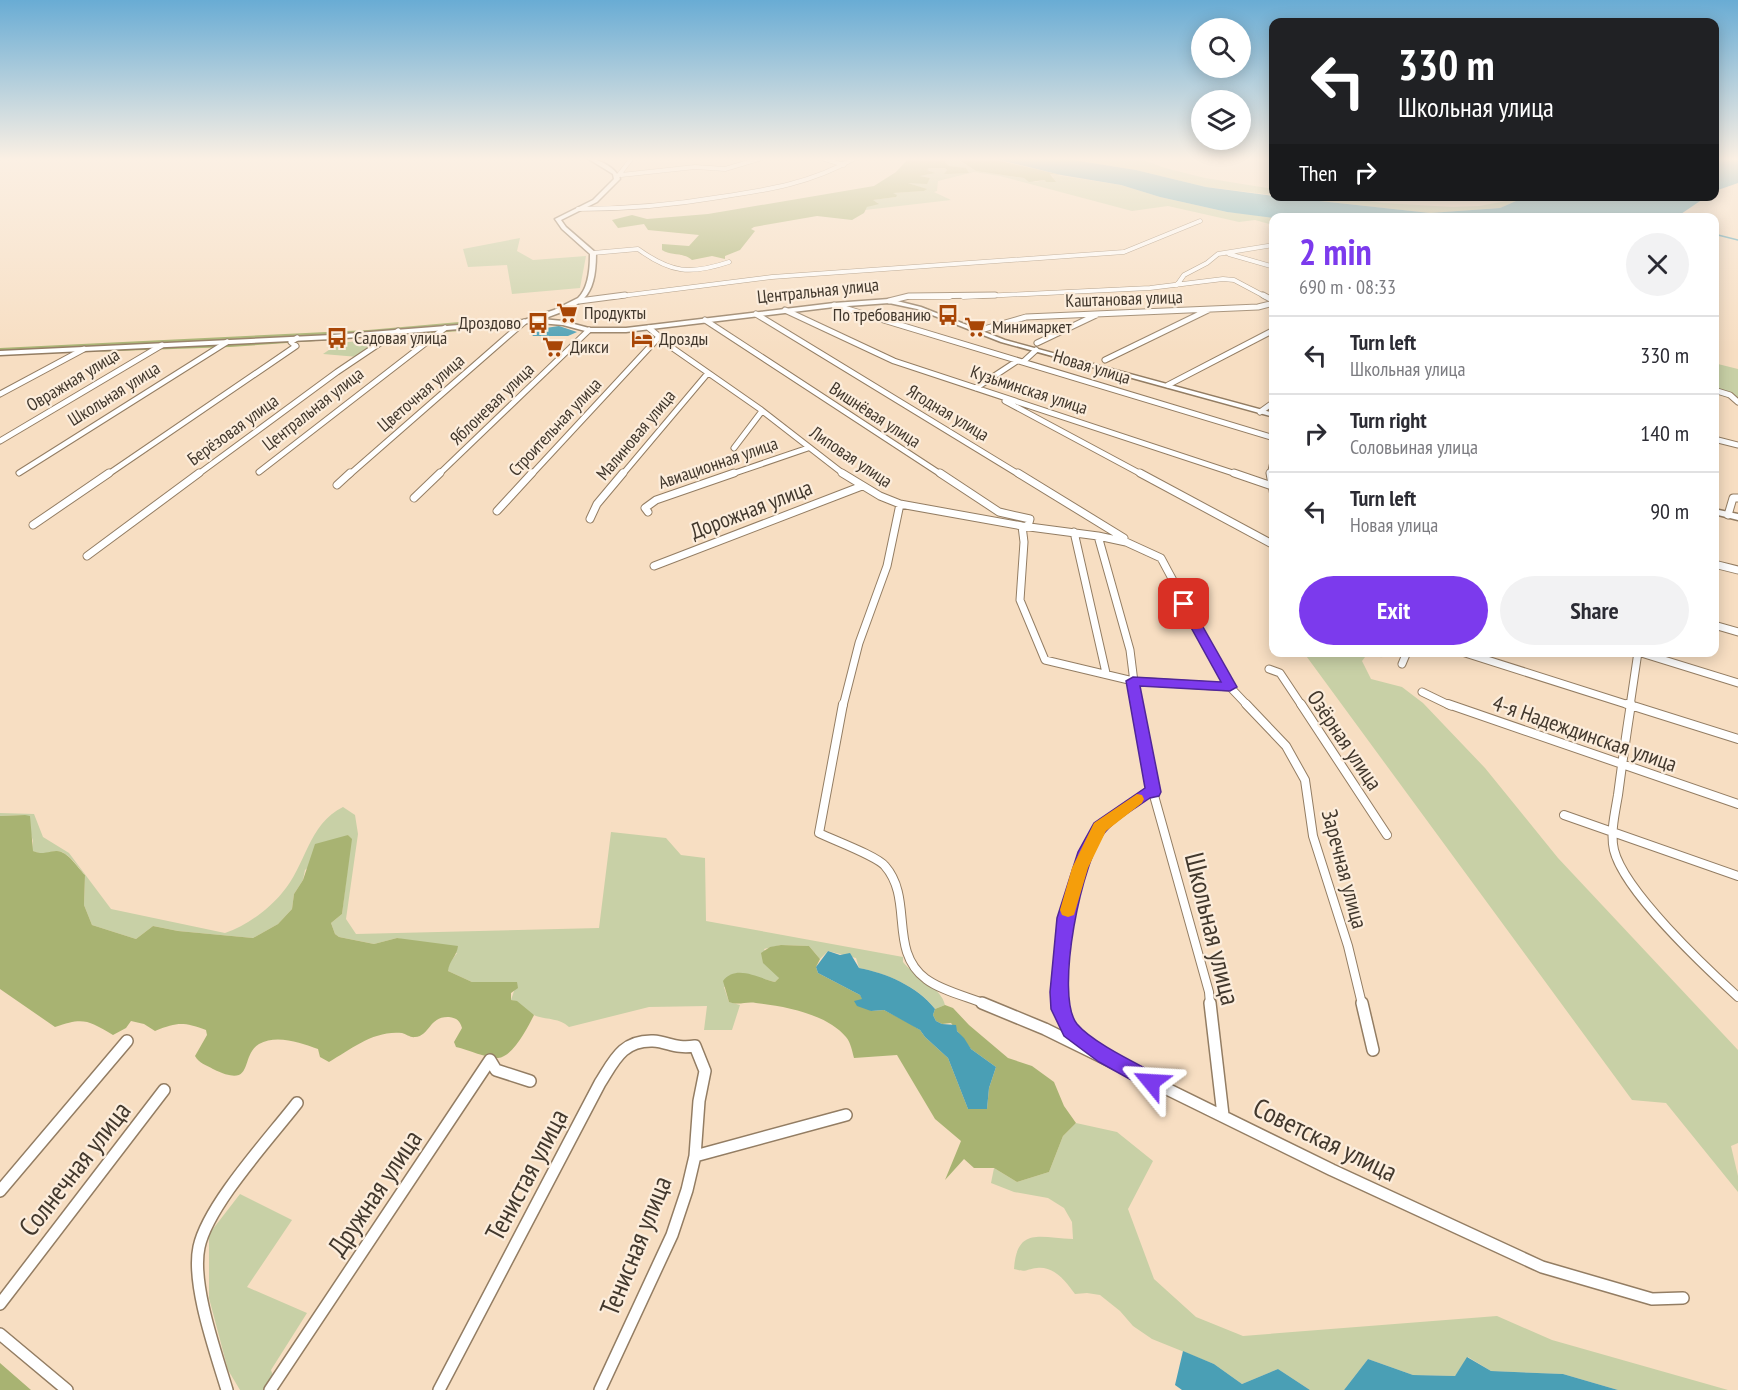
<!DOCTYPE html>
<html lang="en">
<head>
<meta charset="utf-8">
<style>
	:root { --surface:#fff; --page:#f2f2f3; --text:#2b2b33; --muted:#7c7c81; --line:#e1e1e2; --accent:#7c3aed }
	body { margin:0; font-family:"PT Sans Narrow",sans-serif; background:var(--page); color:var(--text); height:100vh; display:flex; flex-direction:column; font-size:22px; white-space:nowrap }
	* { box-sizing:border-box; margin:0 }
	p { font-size:20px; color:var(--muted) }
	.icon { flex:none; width:33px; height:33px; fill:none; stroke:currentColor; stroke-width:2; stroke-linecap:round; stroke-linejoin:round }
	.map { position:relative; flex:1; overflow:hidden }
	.side { position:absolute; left:1269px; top:213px; width:450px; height:444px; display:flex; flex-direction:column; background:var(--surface); border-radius:12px; box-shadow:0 3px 15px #0003 }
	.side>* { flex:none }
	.banner { position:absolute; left:1269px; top:18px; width:450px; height:183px; border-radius:12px; box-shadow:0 3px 15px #0003; background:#202124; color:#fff; overflow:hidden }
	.tools { position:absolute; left:1191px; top:18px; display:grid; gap:12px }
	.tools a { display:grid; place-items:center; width:60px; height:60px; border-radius:50%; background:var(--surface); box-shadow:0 3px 15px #0003; font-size:30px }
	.pin { position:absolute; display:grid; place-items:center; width:51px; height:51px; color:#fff; margin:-26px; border-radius:12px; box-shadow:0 3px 9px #0006 }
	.me { position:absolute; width:66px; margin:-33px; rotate:297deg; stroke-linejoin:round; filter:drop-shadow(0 0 4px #0008) }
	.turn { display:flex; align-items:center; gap:21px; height:126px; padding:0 30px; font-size:27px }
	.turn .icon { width:78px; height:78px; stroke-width:2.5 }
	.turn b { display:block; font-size:42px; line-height:51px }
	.then { display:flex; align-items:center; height:57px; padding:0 30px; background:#0003; gap:12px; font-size:22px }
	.round { display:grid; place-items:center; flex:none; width:63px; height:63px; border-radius:32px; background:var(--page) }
	.overview { display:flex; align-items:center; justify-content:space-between; height:102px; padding:0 30px }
	h1 { font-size:36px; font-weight:700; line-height:45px; color:var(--accent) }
	.action { display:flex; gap:12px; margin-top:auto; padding:12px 30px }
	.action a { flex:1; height:69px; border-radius:36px; background:var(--accent); color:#fff; font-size:24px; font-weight:700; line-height:69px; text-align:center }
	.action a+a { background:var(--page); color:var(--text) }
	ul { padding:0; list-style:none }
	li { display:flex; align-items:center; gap:18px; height:78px; padding:0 30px; border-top:2px solid var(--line) }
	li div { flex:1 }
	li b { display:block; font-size:22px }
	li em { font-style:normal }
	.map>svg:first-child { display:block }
</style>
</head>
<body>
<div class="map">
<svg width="1738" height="1390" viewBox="0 0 1738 1390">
	<rect width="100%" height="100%" fill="#f7dec2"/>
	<path fill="#c8d0a6" d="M947,158L958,160L976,171L1024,178L1035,182L1054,178L1050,174L1121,185L1160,197L1227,212L1274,217L1273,225L1255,220L1239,222L1168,206L1132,211L1000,176L974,172L938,181L937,191L934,192L951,200L865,210L867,207L878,203L872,200L896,197L892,193L924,191L926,189L908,183H927L930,178L919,176L930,174L931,171L926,170L929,168H945L947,170L945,173H968L949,166L945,162Z
		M1061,158H1138L1165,168L1205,178L1273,189V195L1206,187L1136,170Z
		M1329,196L1384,203L1452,207L1479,206L1523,198L1577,197L1516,201L1500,208L1430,213L1283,197Z
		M520,238L517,251L533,260L586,256L580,288L512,294L507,265L468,267L463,249Z
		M379,339L358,357L323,354L339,343Z
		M1714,363L1738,369V400L1715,394Z
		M1304,653H1372L1383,658L1368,653L1362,661L1371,679L1402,687L1423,703L1485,768L1558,858L1738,1050V1143L1731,1146L1738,1176V1192L1666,1103L1632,1100Z
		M343,807L355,815L358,834L346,919L356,934L599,928L611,832L666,838L681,855L705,858L706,921L903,957V962C915,977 941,987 945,1005L935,1009C918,986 885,973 859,968L856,958L828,951L820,959L809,946L781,945L764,949L779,978L775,982L764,979L724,987L729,1002L740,1005L732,1030H704L707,1006L649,1007L569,1027C559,1018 549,1020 536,1016C526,1012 521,1002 511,1000L517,982H472L448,971V965L457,953L397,938L374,944L339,937L335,934L331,923L342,914L351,839L348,835L305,870L303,880L294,894L292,909L278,924L253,938L178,931L153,926L136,939L92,925L84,905L85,875C78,867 67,850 56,851C45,853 43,855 32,851L33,841L25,815L0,816V813L34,814L43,837L69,853L111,909L225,933C246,926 268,910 282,893C306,866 308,824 343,807Z
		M1076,1123L1117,1132L1153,1161L1128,1209L1154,1279L1196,1317L1243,1336L1497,1316L1552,1340L1728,1390H1618L1563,1374L1491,1371L1468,1357L1455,1376L1413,1375L1368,1359L1344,1390H1310L1278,1369L1242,1384L1214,1364L1152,1339L1133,1326L1120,1311L1100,1295L1087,1293L1075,1294C1066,1282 1055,1266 1037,1268C1026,1269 1027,1273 1014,1269C1017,1226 1040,1238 1073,1239L1072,1222L1064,1208L1048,1198L1014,1192L991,1183L994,1168L1017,1182L1049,1172L1063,1136Z
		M240,1194L292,1220L247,1287L307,1313L271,1370L274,1379L267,1390H240L228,1370L209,1298V1234Z"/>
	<path fill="#a8b372" d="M909,158H947L945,162L949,166L966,168L969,173L944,174L947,170L945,168H929L927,170L935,173L920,176L930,178L927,184L908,183L927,189L924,191L893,193L897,195L896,197L873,200L879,204L867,207L864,213L852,220L817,216L754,227L751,229L755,231L740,250L725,256V259L712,256L692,260C683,252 671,256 662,250V244L689,246L699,235L648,230L644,224L618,228L612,220L632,215L647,219L708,214L874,186L896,172Z
		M956,158L997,160L1061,175L1050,174L1056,182H1046L1045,180L1029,182L1024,178L976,171Z
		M482,320L483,323L311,336L0,351V348L368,330Z
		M492,326L490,329L230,347L89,352Z
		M25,815L30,816L33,851C43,855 45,852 56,851C67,850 78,868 85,875L84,905L92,925L136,939L153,926L178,931L253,938L278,924L292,909L294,894L303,880L315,844L348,835L352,839L342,914L331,923L335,934L339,937L374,944L397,938L458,946C457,956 449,961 448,971L472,982H517L518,988L511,993V1000L517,1001L534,1015C528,1027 513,1057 498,1058C486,1058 469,1050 456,1047L454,1042L462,1028C460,1021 457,1018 449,1017C429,1016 430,1036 415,1037C411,1038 406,1034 402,1033C374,1030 351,1049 329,1062L320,1057L318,1049C301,1043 277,1034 259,1044C239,1056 256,1090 213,1069C206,1065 199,1063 195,1056L207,1035L206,1030C183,1022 178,1022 155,1031L144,1024L131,1021L126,1028L113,1035C88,1020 83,1017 55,1027L0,989V816Z
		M781,945L809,946L820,959L816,967L818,973L860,995L871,1011L884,1010L909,1023L920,1030L925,1037L948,1058L968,1109H987L989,1088L996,1067L971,1049L951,1023L942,1024L936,1021L933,1015L935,1009L945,1005L953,1008L969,1025L1008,1058L1032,1066L1054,1082L1064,1106L1076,1123L1063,1136L1049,1172L1017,1182L994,1168H974L964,1159L945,1180L961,1141L935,1119L897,1055L854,1058C852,1051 851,1043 846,1037C827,1014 784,1006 756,1003C746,1001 739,1006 729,1002L723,981C736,964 758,978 775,982L779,978L763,963L761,953L770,947Z
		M0,1363L31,1390H0Z"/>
	<path fill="#4a9fb5" d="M991,158H1061L1136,170L1206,187L1274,196L1430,213L1500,208L1516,201L1577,196L1706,197L1675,218H1274L1227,212L1160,197L1121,185L1061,175Z
		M1721,158H1738V183L1715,191V161Z
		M559,326L577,332L568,336H533L531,333L532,330Z
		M828,951L840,955L850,953L859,968C886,973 917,986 935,1009L933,1015L936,1021L942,1024L956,1025L957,1031L964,1038L971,1049L996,1067L989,1088L987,1109H968L948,1058L925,1037L920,1030L884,1010L871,1011L857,1006L854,1001L862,999L860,995L818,973L816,967Z
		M1183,1351L1214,1364L1242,1384L1278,1369L1310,1390H1182L1175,1385Z
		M1467,1357L1491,1371L1563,1374L1618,1390H1344L1368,1359L1413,1375L1455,1376Z"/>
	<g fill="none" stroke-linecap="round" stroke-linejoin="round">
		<path stroke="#4a9fb5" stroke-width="1.5" d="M1714,234L1738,240
			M1714,319H1717"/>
		<defs>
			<path id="street-far4" d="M822,158L844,165
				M621,175L695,167L725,169L762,158
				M618,176L632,158
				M578,209C626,209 673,205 720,197C768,190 812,183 855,158
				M593,253L638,249C671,273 690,275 729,262
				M1229,254L1274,267
				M1177,285L1184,275L1207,263L1218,254L1274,245
				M613,297L772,277L1124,252L1200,221
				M906,297H950
				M963,297L1150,288L1223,279L1234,280L1266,297"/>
			<path id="street-far3" d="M1263,295L1274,301
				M579,301L625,295
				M889,301L909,296L995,295
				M834,305L1274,438
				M785,310L894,361L1239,475
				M756,314L1020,475
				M705,320L942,475
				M649,328L674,349L760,409L845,475
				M977,331L1026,317L1258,307L1274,303
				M1037,343L1096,315
				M1105,360L1208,310
				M1023,362L1036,350
				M1168,385L1274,330
				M976,388L1017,361
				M1714,390L1730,395L1738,402
				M0,394L84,349
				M1005,401L1143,475
				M1260,412L1274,402
				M1714,439L1738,445
				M0,441L162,345
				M734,448L762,411
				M259,472L445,328
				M19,473L227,342
				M107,475L296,346L291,342L297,338
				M197,475L337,372L398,331
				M349,475L524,322
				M438,475L589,330
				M531,475L659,337
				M622,475L708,373
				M729,475L808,448
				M1270,475L1274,457"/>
			<path id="street-far2" d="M842,473L880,496L900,504L1022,526L1098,536L1126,542L1161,558L1230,687L1248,706
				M940,473L999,512L1030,519L1028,526
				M1018,473L1124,538
				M1140,473L1274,545
				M1234,473L1269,485
				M1270,473L1274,496
				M337,485L350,473
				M414,498L440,473
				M497,511L532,473
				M648,512L645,508L656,500L734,473
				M1728,515L1733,498H1738
				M590,519L597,504L623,473
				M33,525L109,473
				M1022,526L1024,542L1020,600L1045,660L1133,681L1230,687
				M1074,532L1106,673
				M1098,536L1130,650L1137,706
				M87,556L199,473
				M1714,564L1738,570
				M654,566L862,486
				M1714,625L1738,632
				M1462,652L1632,706
				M1638,652L1738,683
				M1402,664L1407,652
				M1269,669L1280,673L1302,706
				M1422,692L1451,706
				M843,706L859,643L887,566L900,504
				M1630,706L1638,652"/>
			<path id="street-far1" d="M843,704L819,833C833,840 877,856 885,866C914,899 888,951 926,979C940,990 968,997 985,1004
				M1137,704L1153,792L1209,992L1210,1004
				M1246,704L1286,746L1305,780L1313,836L1348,946L1362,1004
				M1301,704L1387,835
				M1448,704L1738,804
				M1627,704L1738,739
				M1631,704C1626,735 1622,765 1618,795C1615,813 1610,833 1614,850C1624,891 1705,967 1738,997
				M1564,815L1738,876
				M1060,1004L1066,918L1080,868L1100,827L1146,793L1153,792"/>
			<path id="street" d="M982,1003L1045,1029L1332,1170L1542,1267L1652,1299L1683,1298
				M1060,1003C1061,1024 1079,1037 1094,1049
				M1210,1003L1223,1115
				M1362,1003L1373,1050
				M695,1156L846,1115
				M0,1191L127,1041
				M0,1304L164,1090
				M0,1334L67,1390
				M227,1390C216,1353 191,1284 199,1247C208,1205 270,1138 297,1103
				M270,1390L490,1060L496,1070L530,1081
				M439,1390L600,1083C614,1061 622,1040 653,1041C669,1042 675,1049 695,1046L705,1071L699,1101L695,1156L687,1190L672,1235L600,1390"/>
			<path id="secondary" d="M587,158C598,158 616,168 620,179L597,202L561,220L566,227L596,253C596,299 582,306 542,319L563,321L589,328H626L834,303L889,299L921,307L1005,340L1274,413V417L1001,342L917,309L889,303L834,307L626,332H589L563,325L539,323L536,321L524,324L332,339L0,355V351L332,335L524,320L554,310L578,298C589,288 590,267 590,254L562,229L555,219L593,200L614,179L613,174Z
				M1714,509L1738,514V520L1714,514Z"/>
		</defs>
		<use href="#street-far4" stroke="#937d63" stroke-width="5"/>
		<use href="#street-far3" stroke="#937d63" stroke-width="7"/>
		<use href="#street-far2" stroke="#937d63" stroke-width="9"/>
		<use href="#street-far1" stroke="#937d63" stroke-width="10"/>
		<use href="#street" stroke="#937d63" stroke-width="14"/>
		<use href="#secondary" stroke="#937d63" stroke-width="3"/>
		<use href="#street-far4" stroke="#fff" stroke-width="4"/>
		<use href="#street-far3" stroke="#fff" stroke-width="5"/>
		<use href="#street-far2" stroke="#fff" stroke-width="7"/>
		<use href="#street-far1" stroke="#fff" stroke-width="8"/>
		<use href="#street" stroke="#fff" stroke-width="11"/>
		<use href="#secondary" fill="#fff" fill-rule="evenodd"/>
	</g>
	<linearGradient id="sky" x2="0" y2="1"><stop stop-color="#69acd4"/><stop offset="0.45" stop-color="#fbf0e4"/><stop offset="1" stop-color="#fbf0e4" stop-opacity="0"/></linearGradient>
	<rect width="1738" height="353" fill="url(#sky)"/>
	<path fill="#7c3aed" stroke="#51269a" stroke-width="1.5" d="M1184,600L1190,604L1237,687L1230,691L1140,686L1161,792L1159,796L1150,798C1136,808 1117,818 1106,831C1082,857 1054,996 1077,1024C1093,1043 1136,1063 1158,1075L1161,1082L1158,1088L1151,1091L1099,1062L1064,1036L1051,1009L1050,992L1057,918L1078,852L1094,823L1145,788L1126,681L1133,677L1221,682L1178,604Z"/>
	<path fill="#f59e0b" d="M1137,794L1142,795L1144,799L1142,803L1106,831L1088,868L1074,915L1068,917L1062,915L1060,910L1072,868L1094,823Z"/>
	<defs>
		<symbol id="supermarket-bare" viewBox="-9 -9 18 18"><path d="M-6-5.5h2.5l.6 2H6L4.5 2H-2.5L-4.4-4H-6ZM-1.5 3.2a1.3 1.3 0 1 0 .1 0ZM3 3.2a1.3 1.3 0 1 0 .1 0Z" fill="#a84606" stroke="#fceddc" stroke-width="2.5" paint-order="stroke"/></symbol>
		<symbol id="bus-bare" viewBox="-9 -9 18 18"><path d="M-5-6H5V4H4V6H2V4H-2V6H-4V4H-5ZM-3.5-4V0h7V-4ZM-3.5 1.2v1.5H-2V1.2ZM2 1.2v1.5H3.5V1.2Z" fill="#a84606" stroke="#fceddc" stroke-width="2.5" paint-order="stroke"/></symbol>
		<symbol id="hotel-bare" viewBox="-9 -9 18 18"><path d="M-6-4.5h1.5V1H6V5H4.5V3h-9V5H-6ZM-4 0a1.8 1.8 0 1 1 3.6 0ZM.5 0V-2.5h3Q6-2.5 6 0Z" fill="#a84606" stroke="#fceddc" stroke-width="2.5" paint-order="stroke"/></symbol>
	</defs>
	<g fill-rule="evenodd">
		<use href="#supermarket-bare" x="552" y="298" width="30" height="30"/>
		<use href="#bus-bare" x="933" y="300" width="30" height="30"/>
		<use href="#bus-bare" x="523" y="308" width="30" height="30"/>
		<use href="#supermarket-bare" x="960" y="312" width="30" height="30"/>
		<use href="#bus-bare" x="322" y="323" width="30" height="30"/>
		<use href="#hotel-bare" x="627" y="324" width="30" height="30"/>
		<use href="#supermarket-bare" x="538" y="332" width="30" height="30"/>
	</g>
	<g text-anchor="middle" stroke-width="4.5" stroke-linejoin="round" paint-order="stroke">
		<g font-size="18" fill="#42382d" stroke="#fceddc">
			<text transform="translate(818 291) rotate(-6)" y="6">Центральная улица</text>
			<text transform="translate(1124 299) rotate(-2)" y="6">Каштановая улица</text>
			<text transform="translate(1092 367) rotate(17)" y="6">Новая улица</text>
			<text transform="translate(73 380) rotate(-31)" y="6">Овражная улица</text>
			<text transform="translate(1029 390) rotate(18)" y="6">Кузьминская улица</text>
			<text transform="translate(421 393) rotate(-41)" y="6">Цветочная улица</text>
			<text transform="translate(114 394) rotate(-32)" y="6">Школьная улица</text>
			<text transform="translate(492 404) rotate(-44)" y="6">Яблоневая улица</text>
			<text transform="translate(313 409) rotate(-38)" y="6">Центральная улица</text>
			<text transform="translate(948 413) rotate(31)" y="6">Ягодная улица</text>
			<text transform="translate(875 415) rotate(33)" y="6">Вишнёвая улица</text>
			<text transform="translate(555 427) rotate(-47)" y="6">Строительная улица</text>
			<text transform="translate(233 430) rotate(-36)" y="6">Берёзовая улица</text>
			<text transform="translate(636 435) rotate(-50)" y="6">Малиновая улица</text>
			<text transform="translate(851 457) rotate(34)" y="6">Липовая улица</text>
			<text transform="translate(718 463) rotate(-19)" y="6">Авиационная улица</text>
		</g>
		<g font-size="18" fill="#42382d" stroke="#fceddc" text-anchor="start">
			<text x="584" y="319">Продукты</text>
			<text x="931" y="321" text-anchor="end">По требованию</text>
			<text x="521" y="329" text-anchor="end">Дроздово</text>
			<text x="992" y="333">Минимаркет</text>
			<text x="354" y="344">Садовая улица</text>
			<text x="659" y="345">Дрозды</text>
			<text x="570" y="353">Дикси</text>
		</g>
		<g font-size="22" fill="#42382d" stroke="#fceddc">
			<text transform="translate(751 509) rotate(-21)" y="8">Дорожная улица</text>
			<text transform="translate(1585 733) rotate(19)" y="8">4-я Надеждинская улица</text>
			<text transform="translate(1345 740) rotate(56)" y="8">Озёрная улица</text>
			<text transform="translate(1345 869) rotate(75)" y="8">Заречная улица</text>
		</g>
		<g font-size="27" fill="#42382d" stroke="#fceddc">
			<text transform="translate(1212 929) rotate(76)" y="9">Школьная улица</text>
			<text transform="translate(1325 1140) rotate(26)" y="9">Советская улица</text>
			<text transform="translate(75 1169) rotate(-52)" y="9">Солнечная улица</text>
			<text transform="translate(527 1175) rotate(-62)" y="9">Тенистая улица</text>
			<text transform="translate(375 1193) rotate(-56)" y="9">Дружная улица</text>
			<text transform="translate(636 1246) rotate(-68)" y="9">Тенисная улица</text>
		</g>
	</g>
</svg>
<div class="tools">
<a><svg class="icon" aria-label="search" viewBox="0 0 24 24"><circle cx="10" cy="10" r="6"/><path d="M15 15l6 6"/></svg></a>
<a><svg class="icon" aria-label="layers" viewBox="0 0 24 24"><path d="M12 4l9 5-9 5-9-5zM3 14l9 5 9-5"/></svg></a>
</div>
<div class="pin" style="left:1184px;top:604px;background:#d93025"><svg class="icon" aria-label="arrive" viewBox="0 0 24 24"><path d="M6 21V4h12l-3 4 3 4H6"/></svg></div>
<svg class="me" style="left:1151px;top:1082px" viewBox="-20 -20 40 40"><path d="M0-17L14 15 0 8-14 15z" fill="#7c3aed" stroke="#fff" stroke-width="4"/></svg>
<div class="banner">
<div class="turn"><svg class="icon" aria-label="left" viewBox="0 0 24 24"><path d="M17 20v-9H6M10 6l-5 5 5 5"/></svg><div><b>330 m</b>Школьная улица</div></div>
<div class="then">Then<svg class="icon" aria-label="right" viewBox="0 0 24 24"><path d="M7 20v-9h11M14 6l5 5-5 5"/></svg></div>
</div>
<section class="side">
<div class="overview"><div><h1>2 min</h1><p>690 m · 08:33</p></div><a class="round"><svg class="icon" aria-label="close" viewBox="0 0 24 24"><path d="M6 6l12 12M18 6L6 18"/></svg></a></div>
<ul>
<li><svg class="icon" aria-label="left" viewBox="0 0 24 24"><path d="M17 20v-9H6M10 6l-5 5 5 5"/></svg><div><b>Turn left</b><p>Школьная улица</p></div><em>330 m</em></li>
<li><svg class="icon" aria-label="right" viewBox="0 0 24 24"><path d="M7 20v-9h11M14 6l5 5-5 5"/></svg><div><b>Turn right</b><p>Соловьиная улица</p></div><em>140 m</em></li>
<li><svg class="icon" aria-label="left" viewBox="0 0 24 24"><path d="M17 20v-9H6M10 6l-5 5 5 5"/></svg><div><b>Turn left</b><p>Новая улица</p></div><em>90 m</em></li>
</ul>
<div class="action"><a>Exit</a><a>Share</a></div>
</section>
</div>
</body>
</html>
